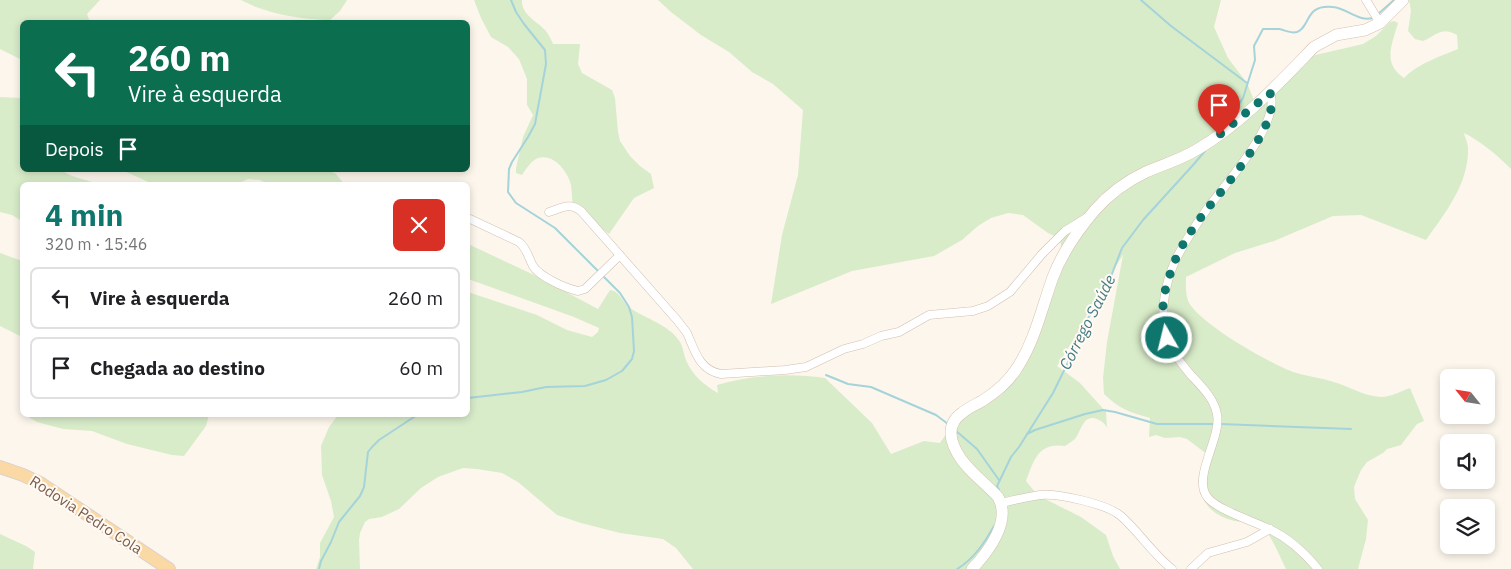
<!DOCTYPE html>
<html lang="pt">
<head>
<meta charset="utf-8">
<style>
	:root { --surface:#fff; --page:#f6f6f6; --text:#202124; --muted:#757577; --line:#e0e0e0; --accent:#0f766e }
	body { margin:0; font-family:"IBM Plex Sans",sans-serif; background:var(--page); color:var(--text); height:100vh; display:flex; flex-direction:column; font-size:19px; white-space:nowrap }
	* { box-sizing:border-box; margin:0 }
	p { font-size:16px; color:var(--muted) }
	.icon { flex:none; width:28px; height:28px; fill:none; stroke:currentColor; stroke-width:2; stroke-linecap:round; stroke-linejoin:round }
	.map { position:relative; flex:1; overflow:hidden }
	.details { position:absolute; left:20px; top:182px; width:450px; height:235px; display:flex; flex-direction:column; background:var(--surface); border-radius:8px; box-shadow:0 2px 8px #0003 }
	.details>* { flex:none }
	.top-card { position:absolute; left:20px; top:20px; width:450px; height:152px; border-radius:8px; box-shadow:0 2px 8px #0003; background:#0b6e4f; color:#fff; overflow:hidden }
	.needle { width:32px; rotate:300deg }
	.fabs { position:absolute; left:1440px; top:369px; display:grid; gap:10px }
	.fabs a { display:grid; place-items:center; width:55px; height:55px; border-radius:8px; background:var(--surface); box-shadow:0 2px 8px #0003; font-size:25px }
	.pin { position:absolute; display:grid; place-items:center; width:42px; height:42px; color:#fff; margin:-51px -21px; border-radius:50% 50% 50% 0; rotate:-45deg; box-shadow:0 0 5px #0007 }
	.pin .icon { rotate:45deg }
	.me { position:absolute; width:55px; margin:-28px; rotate:352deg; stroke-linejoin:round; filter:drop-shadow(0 0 4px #0008) }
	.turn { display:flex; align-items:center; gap:18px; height:105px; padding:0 25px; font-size:22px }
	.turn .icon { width:65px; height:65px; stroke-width:2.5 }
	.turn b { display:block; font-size:35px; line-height:42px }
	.then { display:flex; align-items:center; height:48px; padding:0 25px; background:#0003; gap:10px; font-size:19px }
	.round { display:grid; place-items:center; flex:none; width:52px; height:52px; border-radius:8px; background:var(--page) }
	.overview { display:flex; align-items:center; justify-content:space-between; height:85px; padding:0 25px }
	h1 { font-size:30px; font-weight:700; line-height:38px; color:var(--accent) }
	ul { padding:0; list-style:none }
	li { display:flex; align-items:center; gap:15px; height:62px; margin:0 10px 8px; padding:0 15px; border:2px solid var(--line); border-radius:8px }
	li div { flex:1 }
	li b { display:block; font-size:19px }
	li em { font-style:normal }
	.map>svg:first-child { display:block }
</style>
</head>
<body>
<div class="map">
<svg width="1511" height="569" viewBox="0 0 1511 569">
	<rect width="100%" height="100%" fill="#fdf6ec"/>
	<path fill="#d8ecc9" d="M0,0H100L87,14L90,22H22V60L0,49Z
		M241,0H347L340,11L330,20C307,20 277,15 256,7C251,5 246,2 241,0Z
		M474,0H522C521,14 536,21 544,29C548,33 551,39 553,44H580L578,64L582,73L612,90L615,98L618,132L620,141L630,156L640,166L651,174L654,188L634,198L609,234L573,208C572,201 572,192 571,185C568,172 554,153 538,158C531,161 526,169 522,175L516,173V168L523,137L533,115L527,105V79L519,59L508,47L491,37L481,18Z
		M658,0H1221L1214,27L1228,58L1247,83L1255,103L1252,110L1269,102L1307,57L1363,44L1376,36L1390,22L1394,21L1398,23C1392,45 1382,63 1404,78C1417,64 1441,56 1458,49L1457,35C1442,26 1437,35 1423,41L1415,39L1408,31L1411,11L1409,0H1511V169C1497,155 1482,142 1464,133C1465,138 1468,143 1468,148C1469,184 1445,213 1426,240L1361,215L1333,216L1274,241L1235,253L1186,277C1186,285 1185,295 1189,303C1202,325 1269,363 1293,372C1306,376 1321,378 1334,382C1350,387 1364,396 1381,397C1391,397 1401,391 1410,388L1424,421L1417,424L1401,445L1387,449L1383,453L1367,462L1361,470L1354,487L1355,499L1368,520L1366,539L1358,569H1286C1280,557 1271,534 1261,526C1254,519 1244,523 1235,521C1220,518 1201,507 1202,489C1202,478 1206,466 1208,455L1187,439L1180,437L1165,438L1156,435L1149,437L1150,418C1131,413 1118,408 1104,394L1103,378L1107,342L1123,255L1098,293L1076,336L1057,366L1080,383L1106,412L1107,428C1105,424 1103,422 1099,420C1085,413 1082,427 1077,436C1074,441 1069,443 1065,446C1038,442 1034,460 1026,481L1035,492L1045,499L1081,517L1106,535L1113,556L1120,569H693L676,548L663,539L620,533L581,523L557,515L518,482L502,473L477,469L463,468L438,477L421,488L399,509L382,517L369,519L365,522L360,533L359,540L360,569H316L320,557V543L334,517L331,501L322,475L321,446L329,427L338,415H468V292L537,315L567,330L592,337L598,332L599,328L574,317L468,279V244L534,275L598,309L610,290C621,292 621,301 629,307C645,319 669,324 680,342C683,347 684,355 686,360C692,375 704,385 718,393L717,385C752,375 789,373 825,378L872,423L891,454L924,441L940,443L946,434L968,415L993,401L1001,395L1015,377L1062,248L1059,238L1048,233L1023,215L1008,213L991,218L978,226L962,240L934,256L852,271L771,304L782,235L798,175L803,110L773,84L752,72L729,52L701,35L671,12Z
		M0,97L22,98V170H60L72,176L102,185H22V221L12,215L0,212Z
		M122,170H329L336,174L345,185H270L260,180L248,179L235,185H155Z
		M0,253L22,261V337L0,326Z
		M25,415H209L206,426L184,456L172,455L127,444L92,431L63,429L37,422Z
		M0,534L26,546L35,552L33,569H0Z"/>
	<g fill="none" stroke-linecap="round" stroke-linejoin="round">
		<path stroke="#a5d3da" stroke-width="2" d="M511,0L516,12L524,24L545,50L546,64L535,124L528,137L512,162L509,169L508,192L516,203L555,228L599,272
			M1141,0L1171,26L1247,83
			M1377,15L1394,0
			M1224,125L1243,98L1255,60L1254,46L1263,29C1268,29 1274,29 1279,29C1285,30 1290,34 1297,32C1311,27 1304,4 1333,7C1347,8 1358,22 1373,18
			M826,375L848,384L871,387L936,415L948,424
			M468,398L522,392L546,387L585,386L606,380L622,371L632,359L634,351L632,317L629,307L620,293L602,275
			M1221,424L1351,429
			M955,430L977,449L999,480
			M1027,434L1035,430L1085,414L1103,410L1115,412L1157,424H1216
			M999,490L997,486L999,482L1011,457L1019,447L1053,393L1075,348L1081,328L1103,297L1122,248L1143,220L1194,164L1205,151
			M319,569L321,561L331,542L339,522L360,496L364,487L368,452L372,447L379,440L417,415
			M957,569C974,559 985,542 994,526"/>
		<defs>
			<path id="street" d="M1366,0L1380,23
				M1270,93C1282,122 1224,186 1207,209C1195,226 1184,243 1175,261C1165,284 1159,314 1167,339C1172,352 1181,363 1190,374C1201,386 1214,398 1217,414C1222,438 1191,478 1208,498C1218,510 1253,521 1269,529C1289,538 1304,552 1318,569
				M549,212C562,208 569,202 581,211L677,320C681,325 684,329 687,333C695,351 699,370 721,374L785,370L806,367L844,349L863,344L881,336L899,332L929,315L973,311L988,306L1010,292L1042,254L1065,231L1086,218
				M468,218L519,242C527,248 528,257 533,266C540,277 565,288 578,291L585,289L620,255
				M1002,503C1014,500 1027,497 1040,495C1058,493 1107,504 1121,516C1139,532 1153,554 1172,569
				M1191,569L1208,553L1247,542L1270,529"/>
			<path id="secondary" d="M972,569C988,552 1012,521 998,497C986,484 971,473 961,459C950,443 945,425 962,413C968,408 975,405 982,401C995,393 1009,381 1017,368C1035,341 1042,307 1053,277C1062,253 1078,230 1095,210C1109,194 1127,181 1146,172C1164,164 1180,160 1198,149C1242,123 1278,84 1314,47L1336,35L1365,30L1380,23L1403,0"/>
			<path id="primary" d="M0,467L23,475L40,483L169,569"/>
		</defs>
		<use href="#street" stroke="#d1beb0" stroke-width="9"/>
		<use href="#secondary" stroke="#d6c0b0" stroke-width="12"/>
		<use href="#primary" stroke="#dad1cd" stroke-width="14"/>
		<use href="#street" stroke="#fff" stroke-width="8"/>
		<use href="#secondary" stroke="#fff" stroke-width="11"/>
		<use href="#primary" stroke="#fbd9a5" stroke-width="12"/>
	</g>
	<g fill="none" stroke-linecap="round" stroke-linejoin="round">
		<path stroke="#0f766e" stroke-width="9" stroke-dasharray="0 16.2" d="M1167,338C1165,328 1163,318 1163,308C1163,293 1169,277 1174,263C1182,243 1195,225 1208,208C1226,185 1282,122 1270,93L1219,135"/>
	</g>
	<g text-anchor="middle" stroke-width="4" stroke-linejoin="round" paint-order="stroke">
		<g font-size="15" fill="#7a5c4d" stroke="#fffaf3">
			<text transform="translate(86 515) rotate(33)" y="5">Rodovia Pedro Cola</text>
		</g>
		<g font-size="16" font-style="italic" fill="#437c86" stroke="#fffaf3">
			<text transform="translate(1087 322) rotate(-63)" y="6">Córrego Saúde</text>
		</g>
	</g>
</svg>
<div class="fabs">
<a><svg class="needle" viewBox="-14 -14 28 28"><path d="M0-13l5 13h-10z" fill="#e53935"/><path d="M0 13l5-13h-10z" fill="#757577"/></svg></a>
<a><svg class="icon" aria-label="sound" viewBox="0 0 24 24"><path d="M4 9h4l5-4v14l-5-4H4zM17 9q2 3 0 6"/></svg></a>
<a><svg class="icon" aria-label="layers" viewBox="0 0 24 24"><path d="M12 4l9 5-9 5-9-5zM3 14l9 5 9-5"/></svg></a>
</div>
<div class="pin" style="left:1219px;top:135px;background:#d93025"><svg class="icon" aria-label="arrive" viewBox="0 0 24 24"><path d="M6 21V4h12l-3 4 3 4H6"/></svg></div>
<svg class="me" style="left:1167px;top:338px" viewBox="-20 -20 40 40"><circle r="17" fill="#0f766e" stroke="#fff" stroke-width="3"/><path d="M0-11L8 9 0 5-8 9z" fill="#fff"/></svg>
<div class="top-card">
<div class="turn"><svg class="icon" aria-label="left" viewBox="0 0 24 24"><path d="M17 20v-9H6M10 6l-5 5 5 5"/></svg><div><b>260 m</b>Vire à esquerda</div></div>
<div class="then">Depois<svg class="icon" aria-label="arrive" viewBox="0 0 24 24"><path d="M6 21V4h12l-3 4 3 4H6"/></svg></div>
</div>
<section class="details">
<div class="overview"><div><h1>4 min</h1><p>320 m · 15:46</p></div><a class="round" style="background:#d93025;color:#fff"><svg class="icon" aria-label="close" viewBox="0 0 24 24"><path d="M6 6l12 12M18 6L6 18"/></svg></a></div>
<ul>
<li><svg class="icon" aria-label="left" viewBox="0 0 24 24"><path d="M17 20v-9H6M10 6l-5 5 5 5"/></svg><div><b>Vire à esquerda</b></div><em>260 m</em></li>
<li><svg class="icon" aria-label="arrive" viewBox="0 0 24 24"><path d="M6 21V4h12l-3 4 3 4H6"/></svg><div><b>Chegada ao destino</b></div><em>60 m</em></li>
</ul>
</section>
</div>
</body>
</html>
